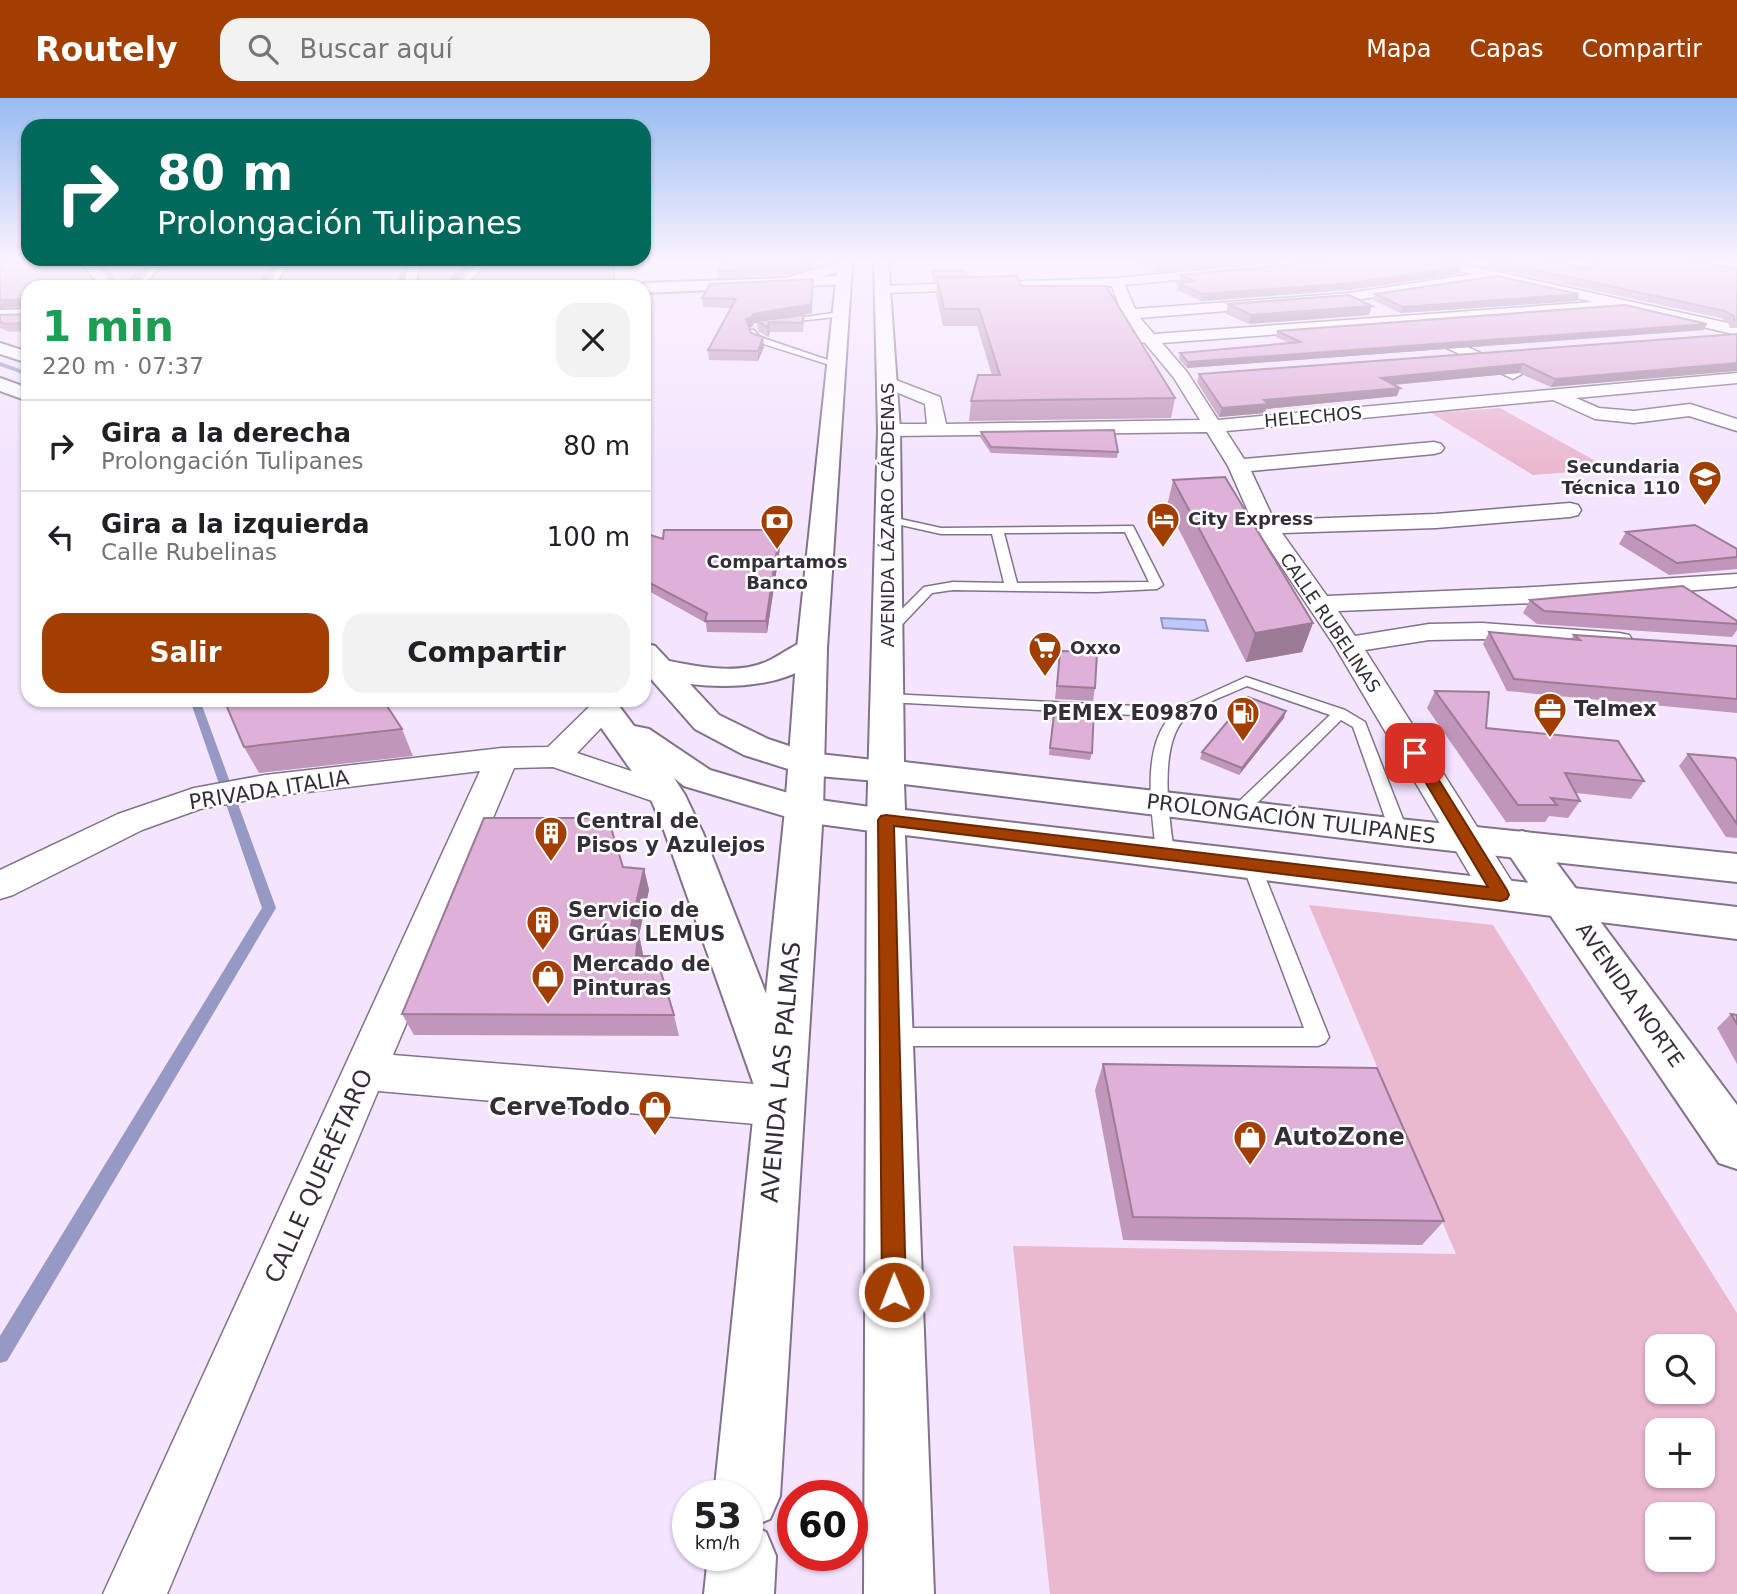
<!DOCTYPE html>
<html lang="es">
<head>
<meta charset="utf-8">
<style>
	:root { --surface:#fff; --page:#f2f2f2; --text:#202124; --muted:#757577; --line:#e0e0e0; --accent:#a13e00 }
	body { margin:0; font-family:"DejaVu Sans",sans-serif; background:var(--page); color:var(--text); height:100vh; display:flex; flex-direction:column; font-size:26px; white-space:nowrap }
	* { box-sizing:border-box; margin:0 }
	p { font-size:23px; color:var(--muted) }
	.icon { flex:none; width:38px; height:38px; fill:none; stroke:currentColor; stroke-width:2; stroke-linecap:round; stroke-linejoin:round }
	.map { position:relative; flex:1; overflow:hidden }
	.sheet { position:absolute; left:21px; top:182px; width:630px; height:427px; display:flex; flex-direction:column; background:var(--surface); border-radius:21px; box-shadow:0 2px 5px #0004 }
	.sheet>* { flex:none }
	.guide { position:absolute; left:21px; top:21px; width:630px; height:147px; border-radius:21px; box-shadow:0 2px 5px #0004; background:#00695c; color:#fff; overflow:hidden }
	.controls { position:absolute; left:1645px; top:1236px; display:grid; gap:14px }
	.controls a { display:grid; place-items:center; width:70px; height:70px; border-radius:14px; background:var(--surface); box-shadow:0 2px 5px #0004; font-size:35px }
	.speed { position:absolute; left:672px; top:1382px; display:flex; gap:14px; font-size:35px; font-weight:700; text-align:center }
	.speed>* { display:grid; place-content:center; width:91px; height:91px; border-radius:50%; background:var(--surface); box-shadow:0 2px 5px #0004; line-height:1 }
	.speed small { font-size:18px; font-weight:400 }
	.speed .limit { border:10px solid #d22; background:#fff; color:#111 }
	.pin { position:absolute; display:grid; place-items:center; width:60px; height:60px; color:#fff; margin:-30px; border-radius:14px; box-shadow:0 4px 10px #0006 }
	.me { position:absolute; width:77px; margin:-38px; rotate:359deg; stroke-linejoin:round; filter:drop-shadow(0 0 5px #0008) }
	.turn { display:flex; align-items:center; gap:24px; height:147px; padding:0 21px; font-size:32px }
	.turn .icon { width:91px; height:91px; stroke-width:2.5 }
	.turn b { display:block; font-size:49px; line-height:60px }
	.round { display:grid; place-items:center; flex:none; width:74px; height:74px; border-radius:21px; background:var(--page) }
	.head { display:flex; align-items:center; justify-content:space-between; height:119px; padding:0 21px }
	h1 { font-size:42px; font-weight:800; line-height:52px; color:#1e9e55 }
	.cta { display:flex; gap:14px; margin-top:auto; padding:14px 21px }
	.cta a { flex:1; height:80px; border-radius:21px; background:var(--accent); color:#fff; font-size:28px; font-weight:800; line-height:80px; text-align:center }
	.cta a+a { background:var(--page); color:var(--text) }
	ul { padding:0; list-style:none }
	li { display:flex; align-items:center; gap:21px; height:91px; padding:0 21px; border-top:2px solid var(--line) }
	li div { flex:1 }
	li b { display:block; font-size:26px }
	li em { font-style:normal }
	header { display:flex; align-items:center; gap:42px; box-sizing:border-box; height:98px; padding:0 35px; background:var(--accent); color:#fff }
	header strong { font-size:33px }
	nav { display:flex; gap:38px; margin-inline-start:auto; font-size:24px }
	.search { width:490px; height:63px; background:var(--page); display:flex; align-items:center; gap:18px; box-sizing:border-box; padding:0 24px; border-radius:21px; color:var(--muted); font-size:26px }
	.map>svg:first-child { display:block }
</style>
</head>
<body>
<header>
<strong>Routely</strong>
<div class="search"><svg class="icon" aria-label="search" viewBox="0 0 24 24"><circle cx="10" cy="10" r="6"/><path d="M15 15l6 6"/></svg>Buscar aquí</div>
<nav><a>Mapa</a><a>Capas</a><a>Compartir</a></nav>
</header>
<div class="map">
<svg width="1737" height="1496" viewBox="0 0 1737 1496">
	<rect width="100%" height="100%" fill="#f4e4fe"/>
	<path fill="#eab8cf" fill-rule="evenodd" d="M1500,310L1610,371L1533,377L1431,315Z
		M1309,807L1493,827L1737,1215V1496H1050L1013,1148L1456,1156ZM1657,1248H1703V1293H1657ZM1657,1332H1703V1377H1657ZM1657,1416H1703V1461H1657Z"/>
	<path fill="#bec7fe" stroke="#9599c3" stroke-width="2" d="M1161,520L1205,522L1208,533L1163,530Z"/>
	<g fill="none" stroke-linecap="round" stroke-linejoin="round">
		<path fill="#9599c3" fill-rule="evenodd" d="M0,264L28,274V278L0,268Z
			M190,602H200L276,810L7,1263L0,1265V1238L262,810Z"/>
		<defs>
			<path id="service" d="M840,214L843,218L781,225L777,223Z
				M748,232H754L760,239L840,266L833,268L754,243Z
				M887,418L941,430L1133,428L1163,487L1157,491L1096,494L953,492L932,495L894,535H884V529L924,489L953,484L1004,485L992,436H941L883,423L881,421ZM1125,434L1149,484L1017,485L1004,435Z
				M1246,579L1345,612L1365,624L1408,734L1405,738H1393L1390,734L1353,629L1341,622L1243,719H1231L1229,715L1231,711L1330,617L1247,588C1228,597 1204,604 1188,617C1157,643 1169,718 1174,754L1165,760L1156,754C1152,714 1141,652 1170,619L888,604L881,600L888,596L1178,610Z
				M1251,760L1257,762L1260,766L1329,939L1325,945L1318,948H889L882,945L878,939L882,933L889,930H1304L1242,766L1245,762Z"/>
			<path id="minor" d="M79,162H92L115,189H101Z
				M160,162H173L150,189H135Z
				M284,162H296L281,189H267Z
				M411,162H423L417,189H403Z
				M482,162H495L470,189H455Z
				M1302,162H1342L1336,166L1125,187L1135,211L1349,195L1473,176L1423,165L1422,162H1443L1737,227V237L1622,210L1416,226L1519,272L1522,276L1513,281L1410,233L1407,230L1413,226L1162,245L1187,274L1218,322L1737,275V285L1576,300L1599,310L1634,313L1690,306L1737,321V333L1689,318L1634,325L1595,321L1553,302L1226,333L1244,361L1434,344L1441,346L1444,350L1441,354L1434,356L1251,373L1274,422L1436,416L1570,405L1578,407L1581,412L1578,417L1570,419L1436,430L1282,435L1327,498L1535,489L1737,476V488L1733,489L1535,505L1338,513L1355,538L1429,526L1482,525L1619,535L1629,537L1633,543L1629,549L1619,551L1482,541L1429,542L1365,552L1514,787L1519,797L1514,807L1501,810L1488,807L1334,547L1255,429L1228,368L1207,334L889,338L879,332L889,326H927L925,306L882,288L879,284L882,280L888,279L940,299L946,326L1200,322L1174,280L1145,245L1141,244L1122,216L1112,188L883,195L878,194V188L1117,180ZM1495,181L1593,204L1154,236L1140,220L1349,203Z
				M604,602L615,605L619,611L577,655L679,689L684,697L679,705L667,708L553,669L514,670L393,957L778,988L794,994L800,1008L794,1022L778,1028L378,993L167,1496H103L480,673L265,699L200,711L142,732L13,797L0,801V772L118,716L194,690L265,677L502,650L548,649L593,605Z"/>
			<path id="tertiary" d="M843,178L851,183L848,186L644,195V189H637L644,185Z
				M28,211V221L0,222V212Z
				M1522,733L1536,737L1737,1007V1071L1719,1065L1508,755L1503,746L1508,737Z"/>
			<path id="secondary" d="M1706,162H1737V170L1708,165Z"/>
			<path id="primary" d="M838,162H852V167L827,550L823,712L780,1398L770,1421L753,1428L766,1434L776,1458L774,1496H704L708,1458H747V1398H714L785,712L797,550L837,174L784,190L776,185L779,182L838,165Z
				M874,162H888L900,332L904,664L1399,721L1737,756V784L1399,747L904,686L905,712L1737,809V841L905,737L934,1496H864L867,722L878,332Z"/>
			<path id="trunk" d="M0,245L28,254V265L0,256Z
				M0,280L28,290V303L0,293Z
				M812,541L823,544L827,550C800,589 732,591 690,586L719,617L768,641L810,655L901,665L906,673L901,681L888,684L807,677L744,657L695,631L644,573V545L655,548L669,563C700,569 739,577 768,563C783,556 795,545 812,541Z
				M607,602L616,604L634,628L649,631L710,672L805,700L899,713L905,722L899,731L886,735L804,724L684,688L674,680L685,697L703,735L803,990L796,1005L779,1011L762,1005L755,990L665,735L650,699L588,611L592,604Z"/>
		</defs>
		<use href="#service" stroke="#81738a" stroke-width="3"/>
		<use href="#minor" stroke="#81738a" stroke-width="3"/>
		<use href="#tertiary" stroke="#81738a" stroke-width="4"/>
		<use href="#secondary" stroke="#81738a" stroke-width="4"/>
		<use href="#primary" stroke="#81738a" stroke-width="4"/>
		<use href="#trunk" stroke="#81738a" stroke-width="4"/>
		<use href="#service" fill="#fff" fill-rule="evenodd"/>
		<use href="#minor" fill="#fff" fill-rule="evenodd"/>
		<use href="#tertiary" fill="#fff" fill-rule="evenodd"/>
		<use href="#secondary" fill="#fff" fill-rule="evenodd"/>
		<use href="#primary" fill="#fff" fill-rule="evenodd"/>
		<use href="#trunk" fill="#fff" fill-rule="evenodd"/>
	</g>
	<path fill="#c097ba" d="M0,162L95,183L111,184L113,183L95,162H157L137,184H147L168,162H281L268,183L278,184L410,162L403,183L457,184L616,189H28V233L10,234L0,230V217L24,216L26,213V208Z
		M1130,162H1279L1156,174Z
		M1489,162L1588,171L1592,168L1591,165L1571,162H1684L1737,171V230H1730L1729,226L1721,220L1486,169Z
		M1716,162H1737V165Z
		M815,169L786,177L718,180V173Z
		M1461,169L1459,176L1349,192L1201,203L1177,192L1178,185H1180L1179,184L1180,177Z
		M932,173L1021,188L1175,300L1171,320L969,323L971,303L992,277L977,228H943L936,196L937,183L934,184Z
		M813,181L812,215L794,218L804,217V226L803,234H770L768,239L758,233L757,225H754L752,229L749,230L751,235L763,239L764,249L758,263L709,262L708,252L731,210L703,209L702,200Z
		M1375,196H1579L1577,203L1400,215L1373,202Z
		M1228,206L1369,217L1249,226L1226,216Z
		M1704,232L1187,270L1179,261L1180,255L1289,245L1276,239L1277,233Z
		M1737,236L1551,289L1519,275L1394,287L1397,298L1266,311L1265,315L1219,319L1197,284L1199,276Z
		M981,334L1118,354L1117,360L991,355L980,339Z
		M1173,382L1313,525L1302,554L1246,564L1167,408Z
		M1626,434L1737,451V471L1669,477L1619,446Z
		M644,435L663,441L781,443L767,535L707,534L706,525L647,492L644,494Z
		M1530,502L1737,523V532L1732,539L1537,526L1523,515Z
		M1489,534L1571,541L1574,537L1737,548V615L1507,593L1483,546Z
		M1060,553L1095,590L1093,603L1055,601Z
		M1435,593L1486,630L1644,683L1631,701L1576,695L1580,703L1568,720L1549,718L1545,724H1506L1427,610Z
		M1053,615L1092,655L1090,662L1049,657Z
		M1284,620L1239,677L1200,661L1202,654Z
		M402,631L413,658L259,675L244,649Z
		M1688,656L1737,663V740L1726,739L1679,668Z
		M623,769L644,771L649,792L639,837L643,858L674,917L679,938L414,937L402,916Z
		M1731,916L1737,917V966L1717,930Z
		M1103,966L1444,1123L1422,1147L1123,1142L1095,992Z"/>
	<path fill="#9c7b97" d="M148,162H157L132,189L129,182Z
		M274,162H281L264,189L262,182Z
		M406,162H410L401,189L399,183Z
		M470,162H479L453,187L451,184V180Z
		M816,162L815,169L786,177L785,171Z
		M1213,162H1279L1156,174L1157,167Z
		M1461,169L1459,176L1349,192L1201,203L1202,196Z
		M813,181L812,215L759,224L757,223V225H754L752,229L746,230V221Z
		M1579,196L1577,203L1400,215L1403,209Z
		M24,201L28,208L0,210V202Z
		M1372,208L1369,217L1249,226L1251,217Z
		M769,224L770,234L768,239L767,229Z
		M1707,226L1704,232L1187,270L1188,264Z
		M763,239L764,249L758,263V253Z
		M1737,265V273L1551,289L1555,281Z
		M1523,266L1519,275L1378,288L1381,280Z
		M1400,290L1397,298L1266,311L1265,315L1219,319L1222,310L1264,302Z
		M780,432L781,443L767,535L766,523Z
		M645,481L647,492L644,494V482Z
		M1313,525L1302,554L1246,564L1255,535Z
		M1286,613L1284,620L1239,677L1242,670Z
		M644,771L649,792L639,837L643,856L641,879L630,832Z"/>
	<path fill="#dfb0d8" stroke="#9c7b97" stroke-width="2" d="M0,162H77L95,183L111,184L114,182L97,162H148L129,182L132,184H147L168,162H274L262,182L278,184L291,162H406L399,183L417,184L421,162H470L451,180V184H470L491,162H613L615,189H28V225L6,226L0,224V217L24,216L26,213V203L24,201L0,202Z
		M724,162H815V163L785,171L718,173Z
		M1145,162H1213L1157,167Z
		M1338,162H1434L1461,169L1351,185L1202,196L1178,185L1194,183L1180,177Z
		M1489,162H1543L1588,171L1598,165L1596,162H1684L1737,171V222H1734V218L1725,213Z
		M963,172L968,178L934,179L932,173Z
		M1017,178L1021,188H1106L1175,300L971,303L978,277H1000L979,211H944L937,180Z
		M1497,178L1579,196L1403,209L1375,196Z
		M813,181L811,206L753,216L751,220L746,221L751,235L763,239L758,253L708,252L736,201L702,200L710,186Z
		M1349,197L1372,208L1251,217L1228,206Z
		M1625,207L1707,226L1188,264L1180,255L1301,244L1277,233Z
		M804,217L802,225L769,224L767,229L757,223Z
		M1737,236V265L1555,281L1523,266L1381,280L1400,290L1264,302L1268,306L1222,310L1199,276Z
		M1114,332L1118,354L991,349L981,334Z
		M1225,379L1313,525L1255,535L1173,382Z
		M1695,427L1737,451V459L1677,465L1626,434Z
		M664,432H780L766,523H705L707,515L644,482V435L663,441Z
		M1683,488L1737,523V526L1544,513L1530,502Z
		M1489,534L1580,542L1574,537L1737,548V601L1514,581Z
		M1060,553L1097,554L1095,590L1057,588Z
		M1435,593L1489,594L1486,630L1618,643L1644,683L1565,675L1580,703L1551,700L1557,707H1518Z
		M1248,599L1286,613L1242,670L1202,654Z
		M224,602H383L402,631L244,649Z
		M1055,609L1094,611L1092,655L1050,650Z
		M1688,656L1735,660L1737,663V726Z
		M484,720H608L623,769L644,771L630,832L638,835L636,858H656L674,917L402,916Z
		M1731,916L1737,917V926Z
		M1103,966L1377,970L1444,1123L1133,1119Z"/>
	<linearGradient id="sky" x2="0" y2="1"><stop stop-color="#97bcf1"/><stop offset="0.44" stop-color="#faf3ff"/><stop offset="1" stop-color="#faf3ff" stop-opacity="0"/></linearGradient>
	<rect width="1737" height="371" fill="url(#sky)"/>
	<path fill="#a13e00" stroke="#692800" stroke-width="2" d="M1415,651L1422,655L1507,792L1509,797L1507,801L1501,803L894,728L906,1194L902,1202L894,1205L885,1202L882,1194L878,722L881,718L886,717L1488,789L1408,655Z"/>
	<defs>
		<symbol id="school-pin" viewBox="-11 -11 22 30"><path d="M0 17L-7.5 6A9.5 9.5 0 1 1 7.5 6Z" fill="#a13e00" stroke="#fff"/><path d="M0-5L7-2L0 1L-7-2ZM-4 1L0 2.5L4 1V4Q0 6-4 4Z" fill="#fff"/></symbol>
		<symbol id="hotel-pin" viewBox="-11 -11 22 30"><path d="M0 17L-7.5 6A9.5 9.5 0 1 1 7.5 6Z" fill="#a13e00" stroke="#fff"/><path d="M-6-4.5h1.5V1H6V5H4.5V3h-9V5H-6ZM-4 0a1.8 1.8 0 1 1 3.6 0ZM.5 0V-2.5h3Q6-2.5 6 0Z" fill="#fff"/></symbol>
		<symbol id="bank-pin" viewBox="-11 -11 22 30"><path d="M0 17L-7.5 6A9.5 9.5 0 1 1 7.5 6Z" fill="#a13e00" stroke="#fff"/><path d="M-6-4H6V4H-6ZM0-2.3a2.3 2.3 0 1 0 0 4.6a2.3 2.3 0 1 0 0-4.6Z" fill="#fff"/></symbol>
		<symbol id="supermarket-pin" viewBox="-11 -11 22 30"><path d="M0 17L-7.5 6A9.5 9.5 0 1 1 7.5 6Z" fill="#a13e00" stroke="#fff"/><path d="M-6-5.5h2.5l.6 2H6L4.5 2H-2.5L-4.4-4H-6ZM-1.5 3.2a1.3 1.3 0 1 0 .1 0ZM3 3.2a1.3 1.3 0 1 0 .1 0Z" fill="#fff"/></symbol>
		<symbol id="office-pin" viewBox="-11 -11 22 30"><path d="M0 17L-7.5 6A9.5 9.5 0 1 1 7.5 6Z" fill="#a13e00" stroke="#fff"/><path d="M-6-3h4V-5.5h4V-3h4V5H-6ZM-1-4.5V-3h2v-1.5ZM-6 0V1H6V0Z" fill="#fff"/></symbol>
		<symbol id="fuel-pin" viewBox="-11 -11 22 30"><path d="M0 17L-7.5 6A9.5 9.5 0 1 1 7.5 6Z" fill="#a13e00" stroke="#fff"/><path d="M-5.5-6h7V0h2V4h1.3V-2.5L3-4.5l.8-.8L6-3V5H2.5V1h-1V6h-7ZM-4.2-4.7v3.2H.2V-4.7Z" fill="#fff"/></symbol>
		<symbol id="building-pin" viewBox="-11 -11 22 30"><path d="M0 17L-7.5 6A9.5 9.5 0 1 1 7.5 6Z" fill="#a13e00" stroke="#fff"/><path d="M-4-6H4V6H1V3H-1V6H-4ZM-2.5-4.3h1.7v1.8h-1.7ZM.8-4.3h1.7v1.8H.8ZM-2.5-1h1.7V.8h-1.7ZM.8-1h1.7V.8H.8Z" fill="#fff"/></symbol>
		<symbol id="shop-pin" viewBox="-11 -11 22 30"><path d="M0 17L-7.5 6A9.5 9.5 0 1 1 7.5 6Z" fill="#a13e00" stroke="#fff"/><path d="M-5-2.5h2.3a2.7 3.5 0 0 1 5.4 0H5L5.5 6h-11ZM-1.5-2.5h3a1.5 2.3 0 0 0-3 0Z" fill="#fff"/></symbol>
	</defs>
	<g fill-rule="evenodd">
		<use href="#school-pin" x="1686" y="360" width="38" height="52"/>
		<use href="#hotel-pin" x="1144" y="402" width="38" height="52"/>
		<use href="#bank-pin" x="758" y="404" width="38" height="52"/>
		<use href="#supermarket-pin" x="1026" y="531" width="38" height="52"/>
		<use href="#office-pin" x="1531" y="592" width="38" height="52"/>
		<use href="#fuel-pin" x="1224" y="596" width="38" height="52"/>
		<use href="#building-pin" x="532" y="716" width="38" height="52"/>
		<use href="#building-pin" x="524" y="805" width="38" height="52"/>
		<use href="#shop-pin" x="529" y="859" width="38" height="52"/>
		<use href="#shop-pin" x="636" y="990" width="38" height="52"/>
		<use href="#shop-pin" x="1231" y="1020" width="38" height="52"/>
	</g>
	<g text-anchor="middle" stroke-width="5" stroke-linejoin="round" paint-order="stroke">
		<g font-size="18" fill="#342e38" stroke="#fff">
			<text transform="translate(1313 319) rotate(-5)" y="6">HELECHOS</text>
			<text transform="translate(888 417) rotate(-90)" y="6">AVENIDA LÁZARO CÁRDENAS</text>
			<text transform="translate(1330 525) rotate(56)" y="6">CALLE RUBELINAS</text>
		</g>
		<g font-size="18" font-weight="bold" fill="#342e38" stroke="#fff" text-anchor="start">
			<text x="1680" y="375" text-anchor="end">Secundaria<tspan x="1680" dy="21">Técnica 110</tspan></text>
			<text x="1188" y="427">City Express</text>
			<text x="777" y="470" text-anchor="middle">Compartamos<tspan x="777" dy="21">Banco</tspan></text>
			<text x="1070" y="556">Oxxo</text>
		</g>
		<g font-size="21" font-weight="bold" fill="#342e38" stroke="#fff" text-anchor="start">
			<text x="1574" y="618">Telmex</text>
			<text x="1218" y="622" text-anchor="end">PEMEX E09870</text>
			<text x="576" y="730">Central de<tspan x="576" dy="24">Pisos y Azulejos</tspan></text>
			<text x="568" y="819">Servicio de<tspan x="568" dy="24">Grúas LEMUS</tspan></text>
			<text x="572" y="873">Mercado de<tspan x="572" dy="24">Pinturas</tspan></text>
		</g>
		<g font-size="21" fill="#342e38" stroke="#fff">
			<text transform="translate(269 692) rotate(-9)" y="7">PRIVADA ITALIA</text>
			<text transform="translate(1291 721) rotate(7)" y="7">PROLONGACIÓN TULIPANES</text>
			<text transform="translate(1630 897) rotate(55)" y="7">AVENIDA NORTE</text>
		</g>
		<g font-size="24" fill="#342e38" stroke="#fff">
			<text transform="translate(781 974) rotate(-85)" y="8">AVENIDA LAS PALMAS</text>
			<text transform="translate(319 1078) rotate(-66)" y="8">CALLE QUERÉTARO</text>
		</g>
		<g font-size="24" font-weight="bold" fill="#342e38" stroke="#fff" text-anchor="end">
			<text x="630" y="1017">CerveTodo</text>
			<text x="1274" y="1047" text-anchor="start">AutoZone</text>
		</g>
	</g>
</svg>
<div class="controls">
<a><svg class="icon" aria-label="search" viewBox="0 0 24 24"><circle cx="10" cy="10" r="6"/><path d="M15 15l6 6"/></svg></a>
<a>+</a>
<a>−</a>
</div>
<div class="speed"><div>53<small>km/h</small></div><div class="limit">60</div></div>
<div class="pin" style="left:1415px;top:655px;background:#d93025"><svg class="icon" aria-label="arrive" viewBox="0 0 24 24"><path d="M6 21V4h12l-3 4 3 4H6"/></svg></div>
<svg class="me" style="left:894px;top:1194px" viewBox="-20 -20 40 40"><circle r="17" fill="#a13e00" stroke="#fff" stroke-width="3"/><path d="M0-11L8 9 0 5-8 9z" fill="#fff"/></svg>
<div class="guide">
<div class="turn"><svg class="icon" aria-label="right" viewBox="0 0 24 24"><path d="M7 20v-9h11M14 6l5 5-5 5"/></svg><div><b>80 m</b>Prolongación Tulipanes</div></div>
</div>
<section class="sheet">
<div class="head"><div><h1>1 min</h1><p>220 m · 07:37</p></div><a class="round"><svg class="icon" aria-label="close" viewBox="0 0 24 24"><path d="M6 6l12 12M18 6L6 18"/></svg></a></div>
<ul>
<li><svg class="icon" aria-label="right" viewBox="0 0 24 24"><path d="M7 20v-9h11M14 6l5 5-5 5"/></svg><div><b>Gira a la derecha</b><p>Prolongación Tulipanes</p></div><em>80 m</em></li>
<li><svg class="icon" aria-label="left" viewBox="0 0 24 24"><path d="M17 20v-9H6M10 6l-5 5 5 5"/></svg><div><b>Gira a la izquierda</b><p>Calle Rubelinas</p></div><em>100 m</em></li>
</ul>
<div class="cta"><a>Salir</a><a>Compartir</a></div>
</section>
</div>
</body>
</html>
